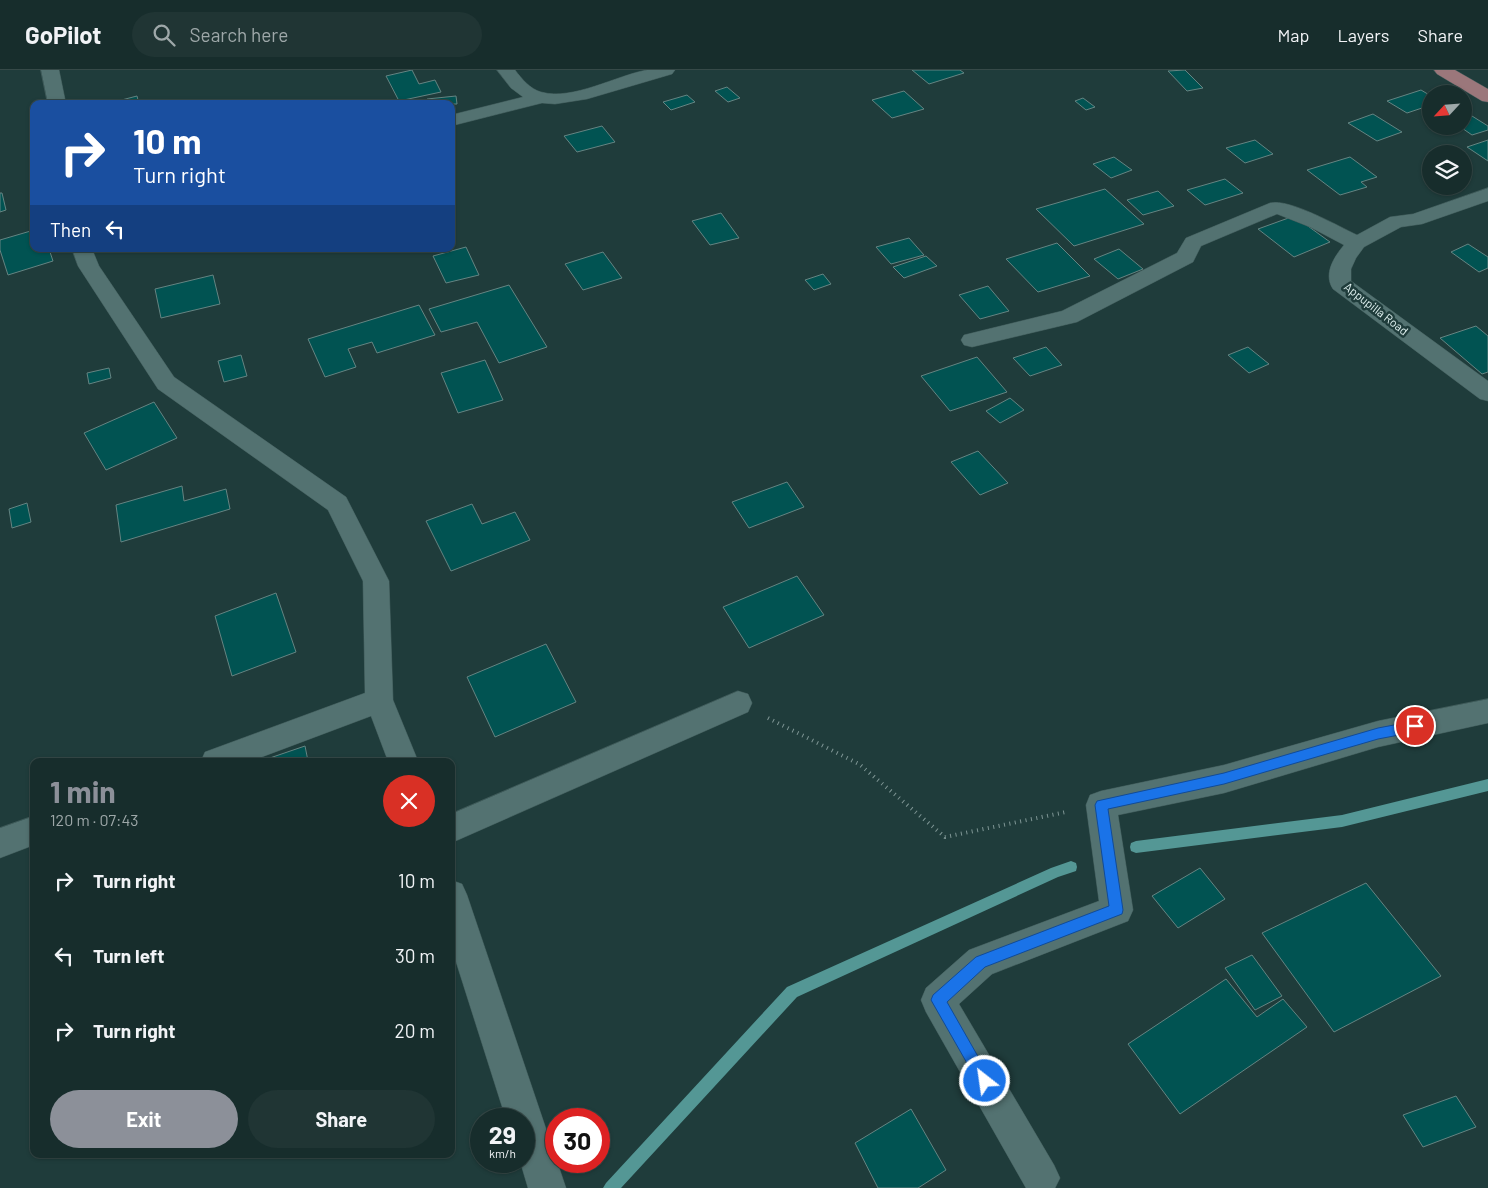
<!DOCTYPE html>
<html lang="en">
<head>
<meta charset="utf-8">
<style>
	:root { --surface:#172d2c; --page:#203534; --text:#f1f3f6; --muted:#9ea8a9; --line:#364948; --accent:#8c9099 }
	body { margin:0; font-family:Barlow,sans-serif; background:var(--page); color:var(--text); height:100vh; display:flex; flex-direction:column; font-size:19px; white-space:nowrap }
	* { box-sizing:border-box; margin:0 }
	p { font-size:16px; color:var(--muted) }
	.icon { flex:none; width:28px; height:28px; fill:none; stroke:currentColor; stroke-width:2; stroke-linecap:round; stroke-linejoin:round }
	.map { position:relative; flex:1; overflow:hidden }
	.drawer { position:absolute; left:30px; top:688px; width:425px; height:400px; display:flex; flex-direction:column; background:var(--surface); border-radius:10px; box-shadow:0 1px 4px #0004,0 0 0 1px var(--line) }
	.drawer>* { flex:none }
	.banner { position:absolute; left:30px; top:30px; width:425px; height:152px; border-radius:10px; box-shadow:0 1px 4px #0004,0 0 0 1px var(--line); background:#1a4fa0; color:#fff; overflow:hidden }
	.needle { width:32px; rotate:244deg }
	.buttons { position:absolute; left:1422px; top:15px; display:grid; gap:10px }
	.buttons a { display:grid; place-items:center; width:50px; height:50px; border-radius:50%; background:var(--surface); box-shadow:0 1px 4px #0004,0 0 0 1px var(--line); font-size:25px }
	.speed { position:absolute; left:470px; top:1038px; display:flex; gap:10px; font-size:25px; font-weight:700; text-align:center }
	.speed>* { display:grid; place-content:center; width:65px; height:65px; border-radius:50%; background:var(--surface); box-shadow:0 1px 4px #0004,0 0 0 1px var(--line); line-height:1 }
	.speed small { font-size:12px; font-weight:400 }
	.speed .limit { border:8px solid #d22; background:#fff; color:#111 }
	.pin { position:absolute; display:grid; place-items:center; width:42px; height:42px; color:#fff; margin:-21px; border:2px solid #fff; border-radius:50%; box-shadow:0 1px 5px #0007 }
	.me { position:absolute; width:55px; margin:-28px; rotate:330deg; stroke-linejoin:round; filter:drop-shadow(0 0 4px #0008) }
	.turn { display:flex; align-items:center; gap:18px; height:105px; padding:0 20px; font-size:22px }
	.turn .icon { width:65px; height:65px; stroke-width:2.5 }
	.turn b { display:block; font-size:35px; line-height:42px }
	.then { display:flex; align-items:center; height:48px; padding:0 20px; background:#0003; gap:10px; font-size:19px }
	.round { display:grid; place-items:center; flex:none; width:52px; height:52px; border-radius:26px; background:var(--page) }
	.head { display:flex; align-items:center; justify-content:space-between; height:85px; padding:0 20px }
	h1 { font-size:30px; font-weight:700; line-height:38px; color:var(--accent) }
	.primary-button { display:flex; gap:10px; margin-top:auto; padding:10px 20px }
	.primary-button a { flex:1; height:58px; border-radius:30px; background:var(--accent); color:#fff; font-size:20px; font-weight:700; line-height:58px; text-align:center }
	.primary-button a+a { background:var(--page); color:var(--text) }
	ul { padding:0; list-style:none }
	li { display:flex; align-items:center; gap:15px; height:75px; padding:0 20px }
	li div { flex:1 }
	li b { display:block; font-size:19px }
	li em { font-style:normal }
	header { display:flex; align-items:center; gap:30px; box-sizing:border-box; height:70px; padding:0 25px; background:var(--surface); border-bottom:1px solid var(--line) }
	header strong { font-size:24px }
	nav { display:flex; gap:28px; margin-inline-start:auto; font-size:18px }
	.search { width:350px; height:45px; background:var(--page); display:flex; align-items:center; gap:12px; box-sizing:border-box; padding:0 18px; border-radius:28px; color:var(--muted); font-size:19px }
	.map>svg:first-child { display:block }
</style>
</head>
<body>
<header>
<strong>GoPilot</strong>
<div class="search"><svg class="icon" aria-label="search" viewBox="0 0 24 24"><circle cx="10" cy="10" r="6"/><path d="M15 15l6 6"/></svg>Search here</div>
<nav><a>Map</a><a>Layers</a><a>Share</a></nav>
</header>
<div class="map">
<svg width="1488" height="1118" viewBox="0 0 1488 1118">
	<rect width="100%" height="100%" fill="#1f3c3b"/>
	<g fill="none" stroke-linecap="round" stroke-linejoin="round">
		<path fill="#549795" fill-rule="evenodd" d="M1488,709V721L1342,757L1136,783L1131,781L1130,777L1131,773L1136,771L1342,745Z
			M1071,791L1076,793L1077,797L1076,801L1058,807L797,927L621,1118H603L606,1113L787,917L1051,798Z"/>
	</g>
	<path fill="#015352" stroke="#658482" d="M412,0L419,14L435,10L441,22L399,31L386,6Z
		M912,0H960L964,3L929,14Z
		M1185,0L1203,18L1187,21L1168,1Z
		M727,17L740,28L728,32L715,21Z
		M1421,20L1431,26V35L1407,43L1387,31Z
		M904,21L924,39L892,48L872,30Z
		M687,25L695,32L671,40L663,32Z
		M137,26L139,34H106Z
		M456,26L457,34H427V29Z
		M1083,28L1095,37L1086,40L1075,31Z
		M1464,41L1488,56V60L1472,65L1459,56H1464Z
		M1373,44L1402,62L1377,71L1348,53Z
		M602,56L615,72L577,82L564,66Z
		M1255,70L1273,84L1245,93L1226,78Z
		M1488,70V91L1467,77Z
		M1114,87L1132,100L1111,108L1093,94Z
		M1350,87L1377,107L1361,112L1367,117L1340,125L1307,100Z
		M1225,109L1243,123L1205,135L1187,120Z
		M1105,119L1144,154L1074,176L1036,139Z
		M1158,121L1174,136L1143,145L1127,130Z
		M0,123H2L6,140L0,142Z
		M721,143L739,168L710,175L692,151Z
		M1294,146L1330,172L1294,187L1258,159Z
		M34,160V179H49L53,191L8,205L0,180V170Z
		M909,168L924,185L891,194L876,177Z
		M1057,173L1090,206L1038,222L1006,189Z
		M1468,174L1488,187V198L1479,202L1451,182Z
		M466,177L479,205L446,213L433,186Z
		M1119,179L1143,199L1118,209L1094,189Z
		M603,182L622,208L583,220L565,194Z
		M926,186L937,196L904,208L893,197Z
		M823,204L831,214L814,220L805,210Z
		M213,205L220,234L161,248L155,219Z
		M509,215L547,277L499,293L477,252L441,262L429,239Z
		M988,216L1009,241L980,249L959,225Z
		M419,235L435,265L377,283L372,272L348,279L356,297L325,307L308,269Z
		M1476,256L1488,266V302L1482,304L1440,268Z
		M1046,277L1062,295L1030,306L1013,288Z
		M1248,277L1269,294L1249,303L1228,285Z
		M241,285L247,306L224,312L218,291Z
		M977,287L1007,322L950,341L921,306Z
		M485,290L503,330L458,343L441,303Z
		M109,298L111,308L89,314L87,303Z
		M1010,328L1024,340L1000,353L986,341Z
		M154,332L177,368L106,400L84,363Z
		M978,381L1008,413L980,425L951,392Z
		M787,412L804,437L749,458L732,432Z
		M182,416L184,431L226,419L230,439L121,472L116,435Z
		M27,433L31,452L12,458L9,439Z
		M472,434L482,454L515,442L530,470L451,501L426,451Z
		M797,506L824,545L749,578L723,537Z
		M276,523L296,582L232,606L215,546Z
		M546,574L576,632L495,667L467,607Z
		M305,676L308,691H261Z
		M1200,798L1225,829L1178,858L1152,826Z
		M1366,813L1441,906L1334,962L1262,863Z
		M1252,885L1282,926L1255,940L1225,898Z
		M1226,909L1257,947L1283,929L1307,957L1180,1044L1128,974Z
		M1456,1026L1476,1057L1423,1077L1403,1045Z
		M911,1039L946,1100L918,1118H878L855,1073Z"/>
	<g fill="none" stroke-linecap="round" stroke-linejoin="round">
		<defs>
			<path id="minor" d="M41,0H59L66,34H48Z
				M497,0H515C522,9 530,19 541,22C573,31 617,5 647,0C656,0 666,0 675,0L672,4L587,29L555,34L542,33L451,56V45L523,27L511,18Z
				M1488,118V131L1422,154L1401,157L1364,177L1356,188L1351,199V211L1488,311V331L1480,329L1333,219C1323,204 1334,187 1344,175L1310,157L1277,144L1201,176L1193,192L1077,252L972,277L964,275L961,270L964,265L1062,241L1177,183L1186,168L1270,133C1289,128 1338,156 1357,165L1390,147L1413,144Z
				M72,179H92L99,196L174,307L346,427L389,511L393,630L418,691H388L371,646L251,691H201L205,682L365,623L363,511L328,440L158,319L78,196Z
				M738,621L748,624L752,633L748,642L451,773V744Z
				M1488,629V653L1378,677L1224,723L1118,745L1133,840L1128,851L992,904L959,934L1054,1095L1060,1108L1055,1118H1026L926,942L921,930L926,918L969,880L1099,831L1086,735L1090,725L1101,721L1224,695L1378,651Z
				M34,746V775L0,788V758Z
				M451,810L462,814L467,825L566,1118H528L520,1091H524V1049H506L451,876Z"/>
			<path id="major" d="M1434,0H1455L1488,19V32L1482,31L1437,4Z"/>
		</defs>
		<use href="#minor" stroke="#3e5958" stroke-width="1"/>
		<use href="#major" stroke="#3e5958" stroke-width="1"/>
		<path stroke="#7f9695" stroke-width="4" stroke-dasharray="1 4.5" stroke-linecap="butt" d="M768,648L859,694L945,767L1066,742"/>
		<use href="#minor" fill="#537271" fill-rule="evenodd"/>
		<use href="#major" fill="#9b777b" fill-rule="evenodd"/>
	</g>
	<path fill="#1a73e8" stroke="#114b97" d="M1415,651L1419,653L1421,656L1419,660L1415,662L1378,669L1224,714L1108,739L1123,840L1122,844L985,897L947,932L992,1011L990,1016L985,1018L980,1016L931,930L933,925L976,887L1109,836L1095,735L1097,731L1224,703L1378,658Z"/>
	<g text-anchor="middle" stroke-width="5" stroke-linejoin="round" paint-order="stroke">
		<g font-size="12" fill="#e1f2f1" stroke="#1f3c3b">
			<text transform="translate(1376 239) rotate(38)" y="4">Appupilla Road</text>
		</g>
	</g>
</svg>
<div class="buttons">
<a><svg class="needle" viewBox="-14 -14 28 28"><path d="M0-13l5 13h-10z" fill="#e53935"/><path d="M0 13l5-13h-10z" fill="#9ea8a9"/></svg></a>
<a><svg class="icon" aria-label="layers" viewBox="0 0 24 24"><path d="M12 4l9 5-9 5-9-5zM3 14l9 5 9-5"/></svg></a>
</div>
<div class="speed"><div>29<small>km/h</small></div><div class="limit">30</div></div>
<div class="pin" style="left:1415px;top:656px;background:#d93025"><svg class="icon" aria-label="arrive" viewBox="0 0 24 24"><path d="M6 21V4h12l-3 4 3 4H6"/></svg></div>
<svg class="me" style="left:985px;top:1011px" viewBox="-20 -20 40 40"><circle r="17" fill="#1a73e8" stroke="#fff" stroke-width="3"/><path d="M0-11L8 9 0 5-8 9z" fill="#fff"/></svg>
<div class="banner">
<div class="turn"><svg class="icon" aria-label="right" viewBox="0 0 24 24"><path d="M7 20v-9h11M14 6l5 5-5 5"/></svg><div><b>10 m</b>Turn right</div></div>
<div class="then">Then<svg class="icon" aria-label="left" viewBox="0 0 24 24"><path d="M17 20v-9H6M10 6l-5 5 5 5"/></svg></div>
</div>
<section class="drawer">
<div class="head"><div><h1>1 min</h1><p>120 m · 07:43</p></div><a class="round" style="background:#d93025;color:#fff"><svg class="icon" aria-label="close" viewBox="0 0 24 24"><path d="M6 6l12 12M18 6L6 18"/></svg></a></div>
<ul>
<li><svg class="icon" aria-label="right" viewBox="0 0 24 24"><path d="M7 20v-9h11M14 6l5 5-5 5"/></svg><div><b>Turn right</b></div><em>10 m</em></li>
<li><svg class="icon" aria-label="left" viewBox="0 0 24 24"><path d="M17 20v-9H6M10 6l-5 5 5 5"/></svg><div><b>Turn left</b></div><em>30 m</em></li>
<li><svg class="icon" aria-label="right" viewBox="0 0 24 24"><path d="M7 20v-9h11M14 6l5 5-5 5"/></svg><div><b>Turn right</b></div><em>20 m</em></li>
</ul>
<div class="primary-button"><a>Exit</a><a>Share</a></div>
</section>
</div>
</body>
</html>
